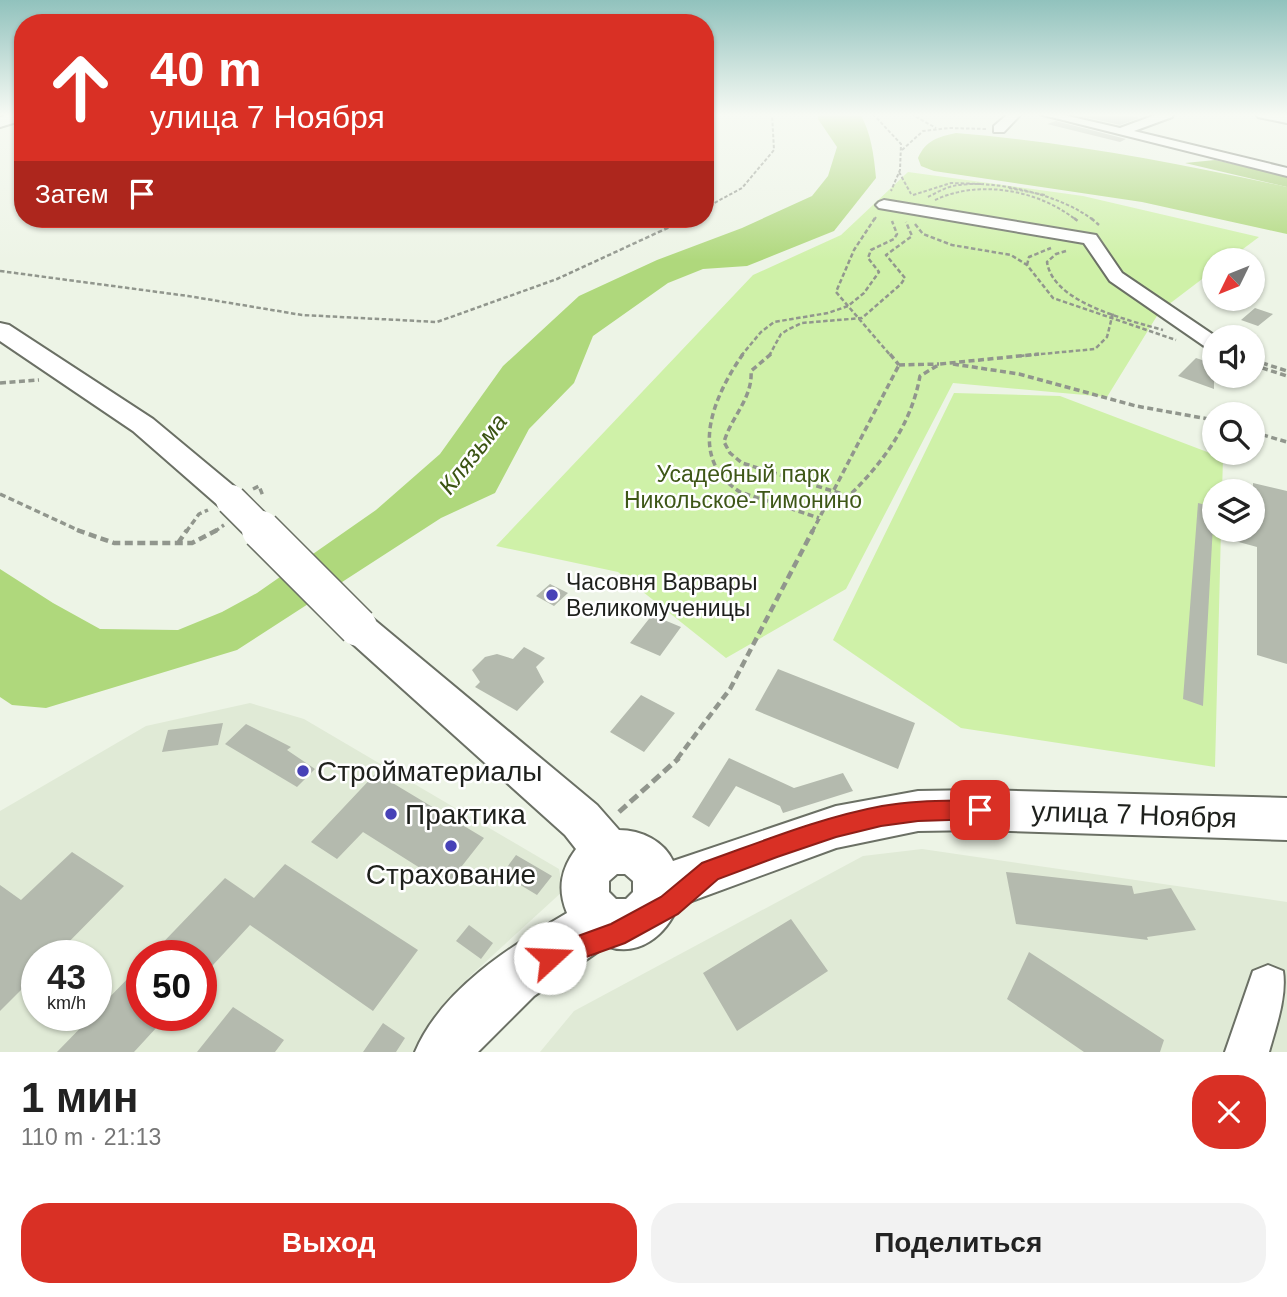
<!DOCTYPE html>
<html lang="ru">
<head>
<meta charset="utf-8">
<style>
	:root { --surface:#fff; --page:#f2f2f2; --text:#222; --muted:#767676; --accent:#d93025 }
	body { margin:0; font-family:Arial,sans-serif; background:var(--page); color:var(--text); height:100vh; display:flex; flex-direction:column; font-size:26px; white-space:nowrap }
	* { box-sizing:border-box; margin:0 }
	p { font-size:23px; color:var(--muted) }
	.icon { flex:none; width:38px; height:38px; fill:none; stroke:currentColor; stroke-width:2; stroke-linecap:round; stroke-linejoin:round }
	.map { position:relative; height:1052px; overflow:hidden }
	.sheet { display:flex; flex-direction:column; background:var(--surface); flex:1 }
	.sheet>* { flex:none }
	.hud { position:absolute; left:14px; top:14px; width:700px; height:214px; border-radius:28px; box-shadow:0 2px 5px #0004; background:#d93025; color:#fff; overflow:hidden }
	.needle { width:46px; rotate:227deg }
	.fabs { position:absolute; left:1202px; top:248px; display:grid; gap:14px }
	.fabs a { display:grid; place-items:center; width:63px; height:63px; border-radius:50%; background:var(--surface); box-shadow:0 2px 5px #0004; font-size:35px }
	.speed { position:absolute; left:21px; top:940px; display:flex; gap:14px; font-size:35px; font-weight:700; text-align:center }
	.speed>* { display:grid; place-content:center; width:91px; height:91px; border-radius:50%; background:var(--surface); box-shadow:0 2px 5px #0004; line-height:1 }
	.speed small { font-size:18px; font-weight:400 }
	.speed .limit { border:10px solid #d22; background:#fff; color:#111 }
	.pin { position:absolute; display:grid; place-items:center; width:60px; height:60px; color:#fff; margin:-30px; border-radius:14px; box-shadow:0 4px 10px #0006 }
	.me { position:absolute; width:77px; margin:-38px; rotate:70deg; stroke-linejoin:round; filter:drop-shadow(0 0 5px #0008) }
	.turn { display:flex; align-items:center; gap:24px; height:147px; padding:0 21px; font-size:32px }
	.turn .icon { width:91px; height:91px; stroke-width:2.5 }
	.turn b { display:block; font-size:49px; line-height:60px }
	.then { display:flex; align-items:center; height:66px; padding:0 21px; background:#0003; gap:14px; font-size:26px }
	.round { display:grid; place-items:center; flex:none; width:74px; height:74px; border-radius:28px; background:var(--page) }
	.summary { display:flex; align-items:center; justify-content:space-between; height:119px; padding:0 21px }
	h1 { font-size:42px; font-weight:800; line-height:52px }
	.cta { display:flex; gap:14px; margin-top:auto; padding:14px 21px }
	.cta a { flex:1; height:80px; border-radius:28px; background:var(--accent); color:#fff; font-size:28px; font-weight:800; line-height:80px; text-align:center }
	.cta a+a { background:var(--page); color:var(--text) }
	.map>svg:first-child { display:block }
</style>
</head>
<body>
<div class="map">
<svg width="1287" height="1052" viewBox="0 0 1287 1052">
	<rect width="100%" height="100%" fill="#edf4e6"/>
	<path fill="#e0ead6" fill-rule="evenodd" d="M250,703L304,719L559,869L563,891L468,978L414,1052H0V811L146,726ZM37,956H96V1015H37ZM142,956H201V1015H142Z
		M922,849L1287,902V1052H540L574,1011L863,856Z"/>
	<path fill="#cff1a8" d="M908,172L1083,196L1259,237L1227,261H1214V270L1160,311L1107,397L953,383L846,589L726,658L618,572L496,546L753,275L841,235Z
		M954,393L1060,396L1223,458L1222,492H1214V530H1221L1215,767L961,728L833,640Z"/>
	<path fill="#a3cc70" d="M1215,160L1287,176V187L1185,163Z"/>
	<path fill="#afd87c" d="M818,114H860C871,132 874,156 876,178L834,231L747,266L703,269L668,283L593,336L574,383L529,429L495,493L441,518L237,650L46,708L12,705L0,697V569L53,603L100,629L178,630L222,612L257,593L376,510L440,454L503,366L579,296L657,260L742,228L812,196L828,176L837,147L818,119Z
		M956,133C1068,142 1178,163 1287,187V234L1142,202L934,171L921,166L918,158C926,140 938,137 956,133Z"/>
	<path fill="#b4baae" d="M1072,114H1119L1139,118L1120,125Z
		M1056,121L1126,139L1120,142L1047,124Z
		M1255,308L1273,314L1258,326L1241,320Z
		M1196,358L1214,364V389L1178,376Z
		M1253,483L1287,491V664L1257,655V547L1213,535L1214,530H1253Z
		M1198,503L1214,507L1203,706L1183,699Z
		M550,584L568,593L554,606L536,596Z
		M652,615L681,627L660,656L630,643Z
		M524,647L545,658L536,667L544,682L517,711L475,687L480,682L472,670L485,657L497,654L513,659Z
		M778,669L915,723L898,769L755,710Z
		M641,695L675,713L644,752L610,732Z
		M223,723L218,745L162,752L168,730Z
		M246,724L291,747L287,750L315,769L297,787L225,744Z
		M729,758L794,788L843,773L853,791L783,813L780,806L736,786L709,827L692,817Z
		M376,773L484,838L447,885L363,832L337,859L311,842Z
		M72,852L124,886L55,956H37V974L0,1011V885L21,900Z
		M516,855L552,876L537,895L502,874Z
		M285,864L418,950L373,1011L250,925L201,978V956H150L225,878L254,898Z
		M1006,872L1132,886L1134,894L1171,888L1196,930L1147,937L1148,940L1016,924Z
		M791,919L828,971L737,1031L703,973Z
		M469,925L493,943L481,959L456,941Z
		M1029,952L1164,1040L1160,1052H1084L1007,999Z
		M142,964V1015H168L134,1052H57L93,1015H96V1011Z
		M233,1007L284,1040L275,1052H197Z
		M383,1023L405,1038L396,1052H363Z"/>
	<g fill="none" stroke-linecap="round" stroke-linejoin="round">
		<defs>
			<path id="minor" d="M1008,114H1021L1004,132H994V126Z
				M1039,114H1059L1120,128L1158,114H1174L1172,117L1134,131L1287,168V176Z
				M1256,114L1287,115V123L1258,117Z
				M884,200L1096,235L1122,273L1218,338H1214V350L1207,348L1110,281L1084,243L879,208L876,205L879,202Z
				M1268,965L1283,971C1287,996 1276,1027 1269,1052H1225L1253,971Z"/>
			<path id="major" d="M11,114H23V120L0,127V117Z
				M0,323L9,325L153,419L242,493L247,500L242,507L231,510L220,507L133,431L0,341Z
				M358,613L371,617L597,805L619,830C641,830 664,841 673,861L836,806L918,791L980,790L1287,798V840L980,830L918,831L836,848L678,906C666,935 639,958 606,946L534,996L478,1052H415C441,990 511,946 567,913C557,889 561,869 576,849L565,835L345,637L339,627L345,617ZM617,874H625L633,881V892L626,899H616L609,892V881Z"/>
		</defs>
		<use href="#minor" stroke="#6b7065" stroke-width="4"/>
		<use href="#major" stroke="#6b7065" stroke-width="4"/>
		<path stroke="#91968d" stroke-width="2" stroke-dasharray="3.5 2" stroke-linecap="butt" d="M873,114L901,144L900,170L891,191
			M911,114L936,128
			M902,150L923,131L949,128L987,129
			M899,172L911,194
			M1009,188L1045,195
			M913,195L951,183L984,184
			M928,197C936,193 944,188 953,186C991,178 1062,195 1093,220
			M935,200C979,179 1039,190 1076,220
			M705,208L742,188L774,150L772,114
			M874,220L877,216"/>
		<path stroke="#91968d" stroke-width="2.5" stroke-dasharray="4.5 2.5" stroke-linecap="butt" d="M875,218L854,250L836,292L891,356
			M1074,218L1079,222
			M1091,218L1099,225
			M915,224L923,234L952,245L1011,255L1027,265L1053,298L1176,340
			M1066,251L1056,254L1047,262C1053,303 1128,320 1163,330
			M1027,265L1029,257L1051,248
			M0,271L188,296L302,315L437,322L557,279L687,219
			M741,356L761,332L774,322L828,313L848,306L864,293L879,272L868,258L871,250L894,239L897,234L892,221
			M769,356L781,334L789,329L802,323L862,318L901,284L905,278L886,255L912,236L906,222
			M1020,356L1095,349L1107,337L1113,313"/>
		<path stroke="#91968d" stroke-width="3.5" stroke-dasharray="6 3.5" stroke-linecap="butt" d="M743,354C714,396 686,458 740,492L819,518
			M771,354L751,371C753,398 731,417 724,442L730,453L742,463L849,496C884,461 911,425 920,376L940,364L1039,354
			M890,354L899,365
			M1253,360L1287,371
			M953,364L1019,374L1136,406L1214,420
			M899,365L939,364
			M1253,365L1287,376
			M0,383L39,380
			M1253,432L1287,442
			M253,489L259,486L263,496
			M0,494L82,532
			M186,532L199,514L208,510
			M214,532L224,525
			M812,532L899,365"/>
		<path stroke="#91968d" stroke-width="4.5" stroke-dasharray="8 4.5" stroke-linecap="butt" d="M77,530L114,543H192L217,530
			M178,543L187,530
			M677,759L730,689L813,530"/>
		<path stroke="#91968d" stroke-width="5" stroke-dasharray="10 5" stroke-linecap="butt" d="M619,812L679,758"/>
		<use href="#minor" fill="#fff" fill-rule="evenodd"/>
		<use href="#major" fill="#fff" fill-rule="evenodd"/>
		<defs>
			<path id="major-bridge-far1" d="M231,500L263,532"/>
			<path id="major-bridge" d="M261,530L358,627"/>
		</defs>
		<use href="#major-bridge-far1" stroke="#6b7065" stroke-width="33" stroke-linecap="butt"/>
		<use href="#major-bridge" stroke="#6b7065" stroke-width="41" stroke-linecap="butt"/>
		<use href="#major-bridge-far1" stroke="#fff" stroke-width="30"/>
		<use href="#major-bridge" stroke="#fff" stroke-width="38"/>
	</g>
	<linearGradient id="sky" x2="0" y2="1"><stop stop-color="#91c2bd"/><stop offset="0.44" stop-color="#f7faf4"/><stop offset="1" stop-color="#f7faf4" stop-opacity="0"/></linearGradient>
	<rect width="1287" height="261" fill="url(#sky)"/>
	<path fill="#d93025" stroke="#8d1f18" stroke-width="2" d="M980,800L987,803L991,810L987,817L980,819L918,821L881,826L836,837L777,857L718,879L678,914L625,943L550,970L542,967L538,958L542,949L611,924L661,897L702,863L710,860C766,840 823,817 882,806C914,800 947,801 980,800Z"/>
	<g fill="#4741b7" stroke="#fff" stroke-width="2.5">
		<circle cx="552" cy="595" r="7"/>
		<circle cx="303" cy="771" r="7"/>
		<circle cx="391" cy="814" r="7"/>
		<circle cx="451" cy="846" r="7"/>
	</g>
	<g text-anchor="middle" stroke-width="5" stroke-linejoin="round" paint-order="stroke">
		<g font-size="23" fill="#3e5717" stroke="#fff">
			<text x="743" y="482">Усадебный парк<tspan x="743" dy="26">Никольское-Тимонино</tspan></text>
		</g>
		<g font-size="23" fill="#1e201c" stroke="#fff" text-anchor="start">
			<text x="566" y="590">Часовня Варвары<tspan x="566" dy="26">Великомученицы</tspan></text>
		</g>
		<g font-size="24" font-style="italic" fill="#3a5312" stroke="#fff">
			<text transform="translate(473 454) rotate(-52)" y="8">Клязьма</text>
		</g>
		<g font-size="28" fill="#1e201c" stroke="#fff" text-anchor="start">
			<text x="317" y="781">Стройматериалы</text>
			<text x="405" y="824">Практика</text>
			<text x="451" y="884" text-anchor="middle">Страхование</text>
		</g>
		<g font-size="28" fill="#1e201c" stroke="#fff">
			<text transform="translate(1134 814) rotate(2)" y="10">улица 7 Ноября</text>
		</g>
	</g>
</svg>
<div class="fabs">
<a><svg class="needle" viewBox="-14 -14 28 28"><path d="M0-13l5 13h-10z" fill="#e53935"/><path d="M0 13l5-13h-10z" fill="#767676"/></svg></a>
<a><svg class="icon" aria-label="sound" viewBox="0 0 24 24"><path d="M4 9h4l5-4v14l-5-4H4zM17 9q2 3 0 6"/></svg></a>
<a><svg class="icon" aria-label="search" viewBox="0 0 24 24"><circle cx="10" cy="10" r="6"/><path d="M15 15l6 6"/></svg></a>
<a><svg class="icon" aria-label="layers" viewBox="0 0 24 24"><path d="M12 4l9 5-9 5-9-5zM3 14l9 5 9-5"/></svg></a>
</div>
<div class="speed"><div>43<small>km/h</small></div><div class="limit">50</div></div>
<div class="pin" style="left:980px;top:810px;background:#d93025"><svg class="icon" aria-label="arrive" viewBox="0 0 24 24"><path d="M6 21V4h12l-3 4 3 4H6"/></svg></div>
<svg class="me" style="left:550px;top:958px" viewBox="-20 -20 40 40"><circle r="19" fill="#fff"/><path d="M0-13L10 11 0 6-10 11z" fill="#d93025"/></svg>
<div class="hud">
<div class="turn"><svg class="icon" aria-label="ahead" viewBox="0 0 24 24"><path d="M12 20V5M6 11l6-6 6 6"/></svg><div><b>40 m</b>улица 7 Ноября</div></div>
<div class="then">Затем<svg class="icon" aria-label="arrive" viewBox="0 0 24 24"><path d="M6 21V4h12l-3 4 3 4H6"/></svg></div>
</div>
</div>
<section class="sheet">
<div class="summary"><div><h1>1 мин</h1><p>110 m · 21:13</p></div><a class="round" style="background:#d93025;color:#fff"><svg class="icon" aria-label="close" viewBox="0 0 24 24"><path d="M6 6l12 12M18 6L6 18"/></svg></a></div>
<div class="cta"><a>Выход</a><a>Поделиться</a></div>
</section>
</body>
</html>
